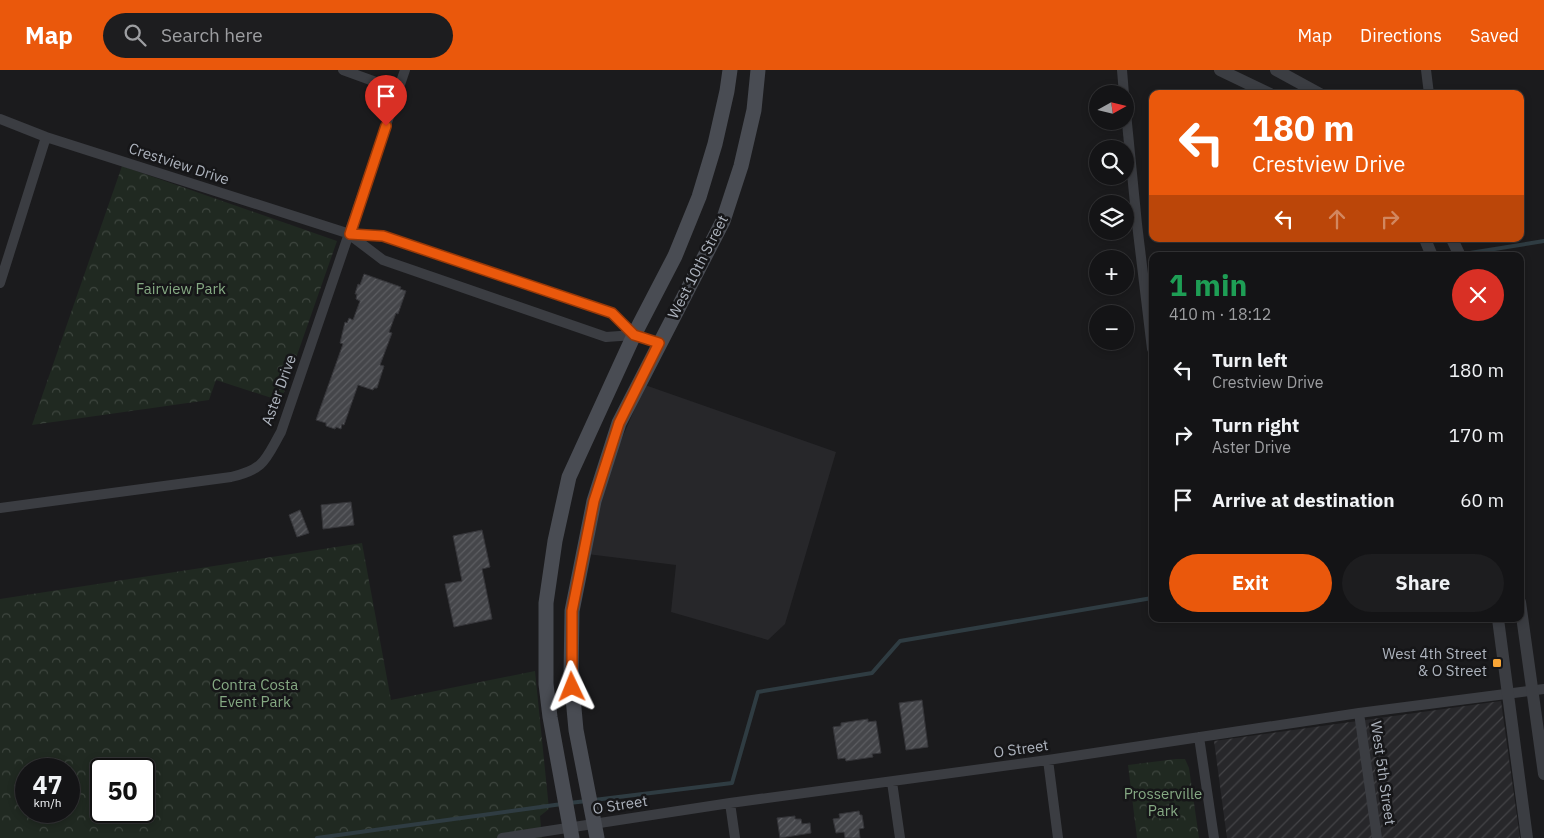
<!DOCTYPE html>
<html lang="en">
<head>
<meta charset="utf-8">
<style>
	:root { --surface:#141416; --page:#1d1d1f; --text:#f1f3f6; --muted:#9d9ea1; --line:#333335; --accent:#ea580c }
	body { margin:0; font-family:"IBM Plex Sans",sans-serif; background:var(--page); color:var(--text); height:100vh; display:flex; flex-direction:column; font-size:19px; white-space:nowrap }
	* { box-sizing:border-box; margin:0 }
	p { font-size:16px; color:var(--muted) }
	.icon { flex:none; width:28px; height:28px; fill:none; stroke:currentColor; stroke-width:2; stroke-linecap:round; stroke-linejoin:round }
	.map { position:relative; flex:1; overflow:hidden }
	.details { position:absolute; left:1149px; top:182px; width:375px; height:370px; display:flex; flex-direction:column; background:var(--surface); border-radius:10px; box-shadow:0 2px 8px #0003,0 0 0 1px var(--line) }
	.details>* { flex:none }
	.guide { position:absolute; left:1149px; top:20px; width:375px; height:152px; border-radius:10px; box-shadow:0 2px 8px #0003,0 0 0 1px var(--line); background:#ea580c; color:#fff; overflow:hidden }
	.needle { width:32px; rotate:82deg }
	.tools { position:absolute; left:1089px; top:15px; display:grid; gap:10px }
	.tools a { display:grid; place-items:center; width:45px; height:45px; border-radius:50%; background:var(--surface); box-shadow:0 2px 8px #0003,0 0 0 1px var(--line); font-size:25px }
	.speed { position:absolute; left:15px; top:688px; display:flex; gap:10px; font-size:25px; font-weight:700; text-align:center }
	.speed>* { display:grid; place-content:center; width:65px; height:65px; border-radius:50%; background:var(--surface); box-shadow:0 2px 8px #0003,0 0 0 1px var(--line); line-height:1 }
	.speed small { font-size:12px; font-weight:400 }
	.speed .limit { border:2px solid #111; border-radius:8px; background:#fff; color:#111 }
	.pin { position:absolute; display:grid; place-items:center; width:42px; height:42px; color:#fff; margin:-51px -21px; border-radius:50% 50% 50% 0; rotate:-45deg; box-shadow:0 0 5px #0007 }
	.pin .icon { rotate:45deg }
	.me { position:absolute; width:55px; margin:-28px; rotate:358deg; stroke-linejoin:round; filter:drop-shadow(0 0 4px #0008) }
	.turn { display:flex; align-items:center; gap:18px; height:105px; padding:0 20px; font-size:22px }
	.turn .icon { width:65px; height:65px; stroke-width:2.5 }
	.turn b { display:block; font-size:35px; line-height:42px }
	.lanes { display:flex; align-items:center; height:48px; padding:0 20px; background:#0003; justify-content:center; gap:25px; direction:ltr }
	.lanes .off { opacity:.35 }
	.round { display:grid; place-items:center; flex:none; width:52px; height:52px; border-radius:26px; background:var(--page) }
	.head { display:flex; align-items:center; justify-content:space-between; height:85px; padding:0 20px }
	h1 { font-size:30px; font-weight:700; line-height:38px; color:#1e9e55 }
	.primary-button { display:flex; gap:10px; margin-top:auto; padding:10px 20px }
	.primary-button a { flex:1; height:58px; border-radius:30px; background:var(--accent); color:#fff; font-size:20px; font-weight:700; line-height:58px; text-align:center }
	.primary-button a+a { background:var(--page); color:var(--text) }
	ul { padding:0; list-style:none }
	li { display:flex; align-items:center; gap:15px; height:65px; padding:0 20px }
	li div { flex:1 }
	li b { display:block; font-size:19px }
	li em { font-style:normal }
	header { display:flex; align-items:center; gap:30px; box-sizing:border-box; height:70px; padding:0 25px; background:var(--accent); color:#fff }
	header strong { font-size:24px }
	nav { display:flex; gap:28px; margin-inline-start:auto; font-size:18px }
	.search { width:350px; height:45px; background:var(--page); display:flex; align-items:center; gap:12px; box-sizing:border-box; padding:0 18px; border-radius:28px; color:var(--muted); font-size:19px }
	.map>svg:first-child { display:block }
</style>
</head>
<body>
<header>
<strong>Map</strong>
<div class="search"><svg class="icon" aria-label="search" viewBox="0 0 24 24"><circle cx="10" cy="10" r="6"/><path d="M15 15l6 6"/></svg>Search here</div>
<nav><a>Map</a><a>Directions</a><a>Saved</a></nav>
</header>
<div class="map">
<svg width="1544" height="768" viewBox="0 0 1544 768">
	<defs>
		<pattern id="industrial-furrows" width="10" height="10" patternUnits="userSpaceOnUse" patternTransform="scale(1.25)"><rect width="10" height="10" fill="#27272a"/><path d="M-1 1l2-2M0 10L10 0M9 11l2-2" fill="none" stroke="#444447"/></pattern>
		<pattern id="forest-crowns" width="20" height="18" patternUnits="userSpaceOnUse" patternTransform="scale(1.25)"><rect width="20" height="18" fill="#202921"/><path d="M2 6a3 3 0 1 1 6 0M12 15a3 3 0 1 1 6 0" fill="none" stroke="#3e463f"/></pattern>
		<pattern id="building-hatch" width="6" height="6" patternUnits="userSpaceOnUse" patternTransform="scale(1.25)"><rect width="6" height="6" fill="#45464a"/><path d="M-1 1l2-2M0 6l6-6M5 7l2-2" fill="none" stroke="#5d5e62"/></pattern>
	</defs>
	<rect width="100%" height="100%" fill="#1b1b1d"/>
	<path fill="#27272a" d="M645,315L836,382L785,554L768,570L671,542L676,495L587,484L610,396Z"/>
	<path fill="url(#industrial-furrows)" d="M1501,631L1520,768H1227L1214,671Z"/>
	<path fill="url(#forest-crowns)" fill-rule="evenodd" d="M122,96L337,171L281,331L216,310L209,330L32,355Z
		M362,473L391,630L535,601L549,739L540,746L542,768H0V529ZM26,699H69V741H26ZM101,699H144V741H101Z
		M1176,689H1185L1189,698L1199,768H1137L1128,695Z"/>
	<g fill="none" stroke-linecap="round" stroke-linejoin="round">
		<path stroke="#2f3c42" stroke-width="4" d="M1451,186L1544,171
			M594,730L732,713L758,622L872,603L900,571L1152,528
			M569,733L587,731
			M317,768L562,734"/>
	</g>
	<path fill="url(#building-hatch)" stroke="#353539" d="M364,204L401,217L400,219L406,221L398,244L396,243L389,262L392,263L380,295L384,296L377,318H374L373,320L358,315L344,355L342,354L341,359L336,357L335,359L326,356V353L316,350L343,274L340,273L345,252L347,253L349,248L353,250L360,231L356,229L357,224H355L358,214L360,215Z
		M351,432L354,455L323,459L321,435Z
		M300,440L309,463L297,467L289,445Z
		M482,460L490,497L482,499L492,549L454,557L445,514L462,511L453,466Z
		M922,630L928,677L906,680L899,633Z
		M868,649V652L876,651L881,683L872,684L873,687L853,690L846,691L845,688L838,689L833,657L841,656V653Z
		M859,741L860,745H862L864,758L859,759L860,768H845L844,762L836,763L833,749L840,748L839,744Z
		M795,746V749H801L802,754L810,753L811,763L780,768L777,748Z"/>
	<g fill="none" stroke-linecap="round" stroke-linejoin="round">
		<path stroke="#3b3d42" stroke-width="10" d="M343,0L398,20
			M1122,0L1124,24
			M1426,0L1429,24
			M1125,33L1137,154L1152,279
			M0,49L46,67L350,164L383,166L612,243L634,265
			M350,165L383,190L606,267L634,265L659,273
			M0,213L46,67
			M0,438L231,407C265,399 265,390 281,362L405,0
			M1359,643L1377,768
			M1199,667L1214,768
			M1048,690L1058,768
			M892,712L900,768
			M730,733L735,768
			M502,768L730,733L1048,690L1359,643L1544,619"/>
		<path stroke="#3b3d42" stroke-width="12" d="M1220,0L1270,24
			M1276,0L1320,24
			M1425,169L1432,186
			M1452,169L1460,186
			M1520,532L1544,704
			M1498,549L1527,768"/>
		<path stroke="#494c53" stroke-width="15" d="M572,768L550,647L546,614V533L555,471L569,407L634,265L675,186L699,127L715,74L727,21L730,0
			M597,768L576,660L571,606L572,541L594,431L619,353L723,151L741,96L754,40L758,0"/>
	</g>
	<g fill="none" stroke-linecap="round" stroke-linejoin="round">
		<defs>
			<path id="route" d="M386,56L350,164L383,166L612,243L634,265L659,273L619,353L594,431L572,541V617"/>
		</defs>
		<use href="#route" stroke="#983908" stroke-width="12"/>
		<use href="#route" stroke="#ea580c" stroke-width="9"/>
	</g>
	<rect fill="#faa636" stroke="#161618" stroke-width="2" x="1492" y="588" width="10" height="10" rx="2.5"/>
	<g text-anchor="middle" stroke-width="5" stroke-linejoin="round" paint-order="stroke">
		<g font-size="15" fill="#adb3bd" stroke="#161618">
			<text transform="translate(179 94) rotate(18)" y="5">Crestview Drive</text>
			<text transform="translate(698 197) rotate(-63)" y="5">West 10th Street</text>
			<text transform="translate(279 320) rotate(-70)" y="5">Aster Drive</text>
			<text transform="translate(1021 679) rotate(-8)" y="5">O Street</text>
			<text transform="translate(1383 703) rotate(82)" y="5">West 5th Street</text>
			<text transform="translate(620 735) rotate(-9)" y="5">O Street</text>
		</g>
		<g font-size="15" fill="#85a983" stroke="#161618">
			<text x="181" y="224">Fairview Park</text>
			<text x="255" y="620">Contra Costa<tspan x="255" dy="17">Event Park</tspan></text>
			<text x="1163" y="729">Prosserville<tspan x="1163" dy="17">Park</tspan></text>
		</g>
		<g font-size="15" fill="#adb3bd" stroke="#161618" text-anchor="end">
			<text x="1487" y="589">West 4th Street<tspan x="1487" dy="17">&amp; O Street</tspan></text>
		</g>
	</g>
</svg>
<div class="tools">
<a><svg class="needle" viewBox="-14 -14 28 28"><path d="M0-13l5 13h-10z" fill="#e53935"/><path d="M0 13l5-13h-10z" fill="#9d9ea1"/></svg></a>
<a><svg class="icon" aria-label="search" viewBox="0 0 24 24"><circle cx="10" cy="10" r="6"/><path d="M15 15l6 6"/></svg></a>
<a><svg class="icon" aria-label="layers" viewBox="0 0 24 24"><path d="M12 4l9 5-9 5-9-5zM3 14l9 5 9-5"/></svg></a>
<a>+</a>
<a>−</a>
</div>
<div class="speed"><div>47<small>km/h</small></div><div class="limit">50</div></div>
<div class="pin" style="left:386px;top:56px;background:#d93025"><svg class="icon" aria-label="arrive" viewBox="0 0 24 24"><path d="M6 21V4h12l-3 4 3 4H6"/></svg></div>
<svg class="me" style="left:572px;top:617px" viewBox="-20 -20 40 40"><path d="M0-17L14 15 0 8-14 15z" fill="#ea580c" stroke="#fff" stroke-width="4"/></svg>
<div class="guide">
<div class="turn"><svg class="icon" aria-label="left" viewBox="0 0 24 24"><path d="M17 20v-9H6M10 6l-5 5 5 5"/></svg><div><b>180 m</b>Crestview Drive</div></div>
<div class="lanes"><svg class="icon" aria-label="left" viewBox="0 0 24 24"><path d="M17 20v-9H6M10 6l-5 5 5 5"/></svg><svg class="icon off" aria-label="ahead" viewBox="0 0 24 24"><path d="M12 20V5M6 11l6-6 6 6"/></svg><svg class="icon off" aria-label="right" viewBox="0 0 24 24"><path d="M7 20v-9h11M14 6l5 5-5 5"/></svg></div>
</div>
<section class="details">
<div class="head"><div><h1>1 min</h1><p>410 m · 18:12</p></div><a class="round" style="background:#d93025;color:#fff"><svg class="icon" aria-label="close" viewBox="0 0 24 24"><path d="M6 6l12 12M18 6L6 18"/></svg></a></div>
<ul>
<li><svg class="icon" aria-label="left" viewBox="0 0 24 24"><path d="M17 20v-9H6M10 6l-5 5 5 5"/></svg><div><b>Turn left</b><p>Crestview Drive</p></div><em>180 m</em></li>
<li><svg class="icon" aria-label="right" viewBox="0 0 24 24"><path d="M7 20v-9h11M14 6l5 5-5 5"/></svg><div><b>Turn right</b><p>Aster Drive</p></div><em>170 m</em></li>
<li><svg class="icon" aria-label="arrive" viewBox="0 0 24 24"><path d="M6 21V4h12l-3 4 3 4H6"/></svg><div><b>Arrive at destination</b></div><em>60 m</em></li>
</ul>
<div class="primary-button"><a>Exit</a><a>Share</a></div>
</section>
</div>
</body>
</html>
